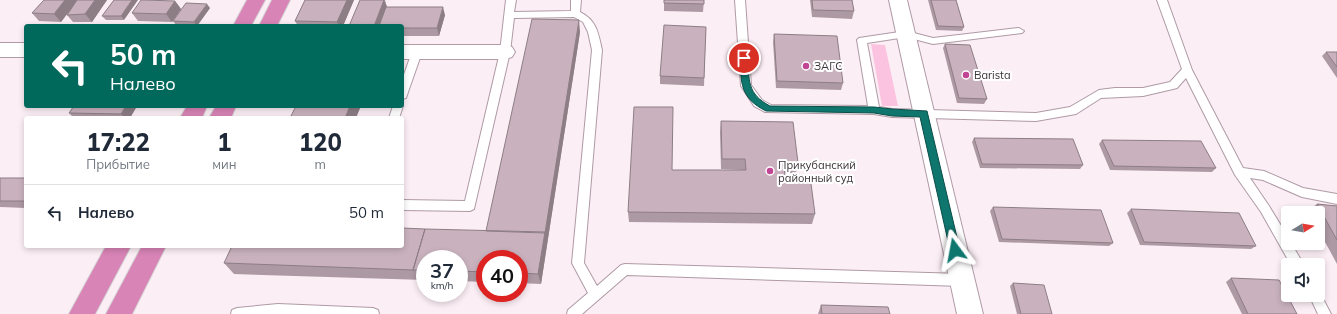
<!DOCTYPE html>
<html lang="ru">
<head>
<meta charset="utf-8">
<style>
	:root { --surface:#fff; --page:#f6f6f7; --text:#1f2937; --muted:#747a83; --line:#e0e1e3 }
	body { margin:0; font-family:Mulish,sans-serif; background:var(--page); color:var(--text); height:100vh; display:flex; flex-direction:column; font-size:15px; white-space:nowrap }
	* { box-sizing:border-box; margin:0 }
	p { font-size:13px; color:var(--muted) }
	.icon { flex:none; width:22px; height:22px; fill:none; stroke:currentColor; stroke-width:2; stroke-linecap:round; stroke-linejoin:round }
	.map { position:relative; flex:1; overflow:hidden }
	.side { position:absolute; left:24px; top:116px; width:380px; height:132px; display:flex; flex-direction:column; background:var(--surface); border-radius:4px; box-shadow:0 2px 6px #0003 }
	.side>* { flex:none }
	.guide { position:absolute; left:24px; top:24px; width:380px; height:84px; border-radius:4px; box-shadow:0 2px 6px #0003; background:#00695c; color:#fff; overflow:hidden }
	.needle { width:26px; rotate:79deg }
	.tools { position:absolute; left:1281px; top:206px; display:grid; gap:8px }
	.tools a { display:grid; place-items:center; width:44px; height:44px; border-radius:4px; background:var(--surface); box-shadow:0 2px 6px #0003; font-size:20px }
	.speed { position:absolute; left:416px; top:250px; display:flex; gap:8px; font-size:20px; font-weight:700; text-align:center }
	.speed>* { display:grid; place-content:center; width:52px; height:52px; border-radius:50%; background:var(--surface); box-shadow:0 2px 6px #0003; line-height:1 }
	.speed small { font-size:10px; font-weight:400 }
	.speed .limit { border:6px solid #d22; background:#fff; color:#111 }
	.pin { position:absolute; display:grid; place-items:center; width:34px; height:34px; color:#fff; margin:-17px; border:2px solid #fff; border-radius:50%; box-shadow:0 1px 4px #0007 }
	.me { position:absolute; width:44px; margin:-22px; rotate:347deg; stroke-linejoin:round; filter:drop-shadow(0 0 3px #0008) }
	.turn { display:flex; align-items:center; gap:14px; height:84px; padding:0 20px; font-size:18px }
	.turn .icon { width:52px; height:52px; stroke-width:2.5 }
	.turn b { display:block; font-size:28px; line-height:34px }
	.eta { display:flex; justify-content:space-evenly; align-items:center; height:68px; text-align:center }
	.eta b { font-size:24px; font-weight:800; line-height:28px }
	ul { padding:0; list-style:none }
	li { display:flex; align-items:center; gap:12px; height:56px; padding:0 20px; border-top:1px solid var(--line) }
	li div { flex:1 }
	li b { display:block; font-size:15px }
	li em { font-style:normal }
	.map>svg:first-child { display:block }
</style>
</head>
<body>
<div class="map">
<svg width="1337" height="314" viewBox="0 0 1337 314">
	<rect width="100%" height="100%" fill="#fceef5"/>
	<path fill="#fcc3e1" d="M871,44L885,45L898,106H882Z"/>
	<g fill="none" stroke-linecap="round" stroke-linejoin="round">
		<defs>
			<path id="service" d="M506,0H516L514,12L571,11V0H581L580,12C597,21 598,32 602,50L584,263L597,286L621,265L625,264L962,274L966,276L968,280L966,284L962,286L627,275L582,314H567L568,310L588,293L572,263L592,50L588,32L583,22L574,17L514,18L510,52L474,209L470,211L402,210V200L465,201L500,52Z
				M735,0H745L751,85L762,100L771,105L868,106L857,40L859,38L906,31L933,38L1019,28L1024,31L1022,33L933,44L906,37L867,43L879,107L892,109L1036,113L1070,107L1099,90L1115,88H1143L1170,82L1182,69L1157,0H1167L1192,70L1243,168L1264,171L1303,188L1337,194V204L1302,197L1263,180L1250,178L1269,206L1288,237V243H1291L1304,265H1291L1261,212L1235,175L1186,78L1177,88L1173,89L1143,96L1101,98L1076,114L1036,121L892,117L874,114L765,112L754,106L741,86Z
				M417,49L422,52L407,95L406,98L402,99V80L412,52Z
				M402,104L403,106L399,118H389L393,106H402Z
				M1318,290L1319,291L1331,314H1318L1309,295H1318Z
				M278,304L373,308L378,310L379,314H231L232,310L237,308Z"/>
			<path id="minor" d="M0,43H26V57H0Z
				M402,45H505L512,47L515,52L512,57L505,59H402Z"/>
			<path id="tertiary" d="M889,0H907L983,314H957Z"/>
			<path id="trunk" d="M247,0H265L251,26H233Z
				M272,0H290L277,26H259Z
				M187,106H207L202,118H180Z
				M216,106H236L231,118H209Z
				M106,246H131L95,314H69Z
				M142,246H166L132,314H106Z"/>
		</defs>
		<use href="#service" stroke="#af9aa5" stroke-width="2"/>
		<use href="#minor" stroke="#af9aa5" stroke-width="2"/>
		<use href="#tertiary" stroke="#af9aa5" stroke-width="2"/>
		<use href="#trunk" stroke="#d4d2d3" stroke-width="2"/>
		<use href="#service" fill="#fff" fill-rule="evenodd"/>
		<use href="#minor" fill="#fff" fill-rule="evenodd"/>
		<use href="#tertiary" fill="#fff" fill-rule="evenodd"/>
		<use href="#trunk" fill="#d884b6" fill-rule="evenodd"/>
	</g>
	<path fill="#ad99a3" d="M44,0H107L92,22H73L67,15L68,12L61,22L39,21L32,13Z
		M114,0L124,20H106L102,16Z
		M305,0H354L343,26H298L295,21Z
		M360,0H385L387,7L445,15L439,36H402V26Z
		M664,0H704L703,12L664,11Z
		M810,0H852L854,11L852,19L812,17Z
		M928,0H956L964,27L962,31L936,30Z
		M175,1L181,9L173,21L210,8L197,26L176,25L173,21L172,22L138,21L132,13Z
		M706,27L704,86L660,84V76Z
		M580,32L541,284L519,283V259H485V282L459,281V259H425V280L234,274L224,263L486,231Z
		M774,34L843,83L841,90L776,88L773,42Z
		M945,44L987,99L984,104L957,103L943,48Z
		M1326,52H1337V78L1322,56Z
		M74,106H137L130,118H74L69,113Z
		M721,121L798,163L796,173H785V176L815,214L812,224L629,222L628,212L672,170H744L721,169L720,132Z
		M974,138L1083,165L1080,169L980,168L972,142Z
		M1102,140L1216,168L1212,172L1110,170L1099,144Z
		M0,178H26V208L0,207Z
		M1317,204L1337,206V264L1318,229V213H1309L1308,211Z
		M993,207L1113,243L1109,246L999,242L990,211Z
		M1131,209L1256,246L1251,249L1140,245L1127,213Z
		M1231,278L1297,314H1242L1226,282Z
		M1013,283L1052,314H1017L1010,286Z
		M821,305L890,314H818Z"/>
	<path fill="#8d7d85" d="M65,0H78L61,22L54,14Z
		M95,0H107L92,22L85,14Z
		M132,0H138L124,20L121,16Z
		M347,0H354L343,26H339L337,22Z
		M384,0L387,7L380,26H374Z
		M175,1L181,9L172,22L166,14Z
		M207,4L210,8L197,26L194,22Z
		M443,7L445,15L439,36L437,28Z
		M579,20L580,32L541,284L538,274Z
		M126,106H137L130,118H125L121,114Z
		M350,106H361L356,118H345Z"/>
	<path fill="#c9b2be" stroke="#8d7d85" d="M44,0H65L54,14L32,13Z
		M77,0H95L85,14L67,15Z
		M114,0H132L121,16H102Z
		M141,0H144L175,1L166,14L132,13Z
		M305,0H347L337,22L295,21Z
		M360,0H384L374,26H349Z
		M664,0H704V4L664,3Z
		M812,0H852L854,11L813,10Z
		M931,0H956L964,27L938,26Z
		M186,3L207,4L194,22L173,21Z
		M386,7H443L437,28H402V26H379Z
		M532,19L579,20L545,233L486,231Z
		M664,25L706,27L704,78L660,76Z
		M774,34L837,36L843,83L777,81Z
		M945,44L970,45L987,99L959,98Z
		M1326,52H1337V67Z
		M74,106H126L121,114L69,113Z
		M296,106H350L345,118H290Z
		M634,107H673L672,170H746L745,159H722L721,121L793,122L798,163H784L785,176H810L815,214L628,212Z
		M974,138L1073,139L1083,165L982,164Z
		M1102,140L1201,141L1216,168L1114,166Z
		M0,178H26V201H0Z
		M1317,204L1337,206V240Z
		M993,207L1101,210L1113,243L1002,239Z
		M1131,209L1239,213L1256,246L1144,242Z
		M402,228L425,229L413,270L224,263L232,246H402Z
		M425,229L545,232L538,274L519,273V259H485V272L459,271V259H425V270H413Z
		M1231,278L1279,280L1297,314H1248Z
		M1013,283L1044,285L1052,314H1021Z
		M821,305L888,307L890,314H822Z"/>
	<path fill="#0f766e" stroke="#0a4d48" d="M741,55H744L748,58C749,80 747,94 770,106L874,107L892,109L927,111L960,250L959,253L955,254L951,253L950,250L920,117L892,116L874,113L766,111C740,98 741,83 740,58Z"/>
	<g fill="#c24593" stroke="#fff" stroke-width="1.5">
		<circle cx="806" cy="66" r="4"/>
		<circle cx="966" cy="75" r="4"/>
		<circle cx="770" cy="171" r="4"/>
	</g>
	<g text-anchor="middle" stroke-width="4" stroke-linejoin="round" paint-order="stroke">
		<g font-size="11" fill="#3b3237" stroke="#fff" text-anchor="start">
			<text x="814" y="70">ЗАГС</text>
			<text x="974" y="79">Barista</text>
			<text x="778" y="169">Прикубанский<tspan x="778" dy="13">районный суд</tspan></text>
		</g>
	</g>
</svg>
<div class="tools">
<a><svg class="needle" viewBox="-14 -14 28 28"><path d="M0-13l5 13h-10z" fill="#e53935"/><path d="M0 13l5-13h-10z" fill="#747a83"/></svg></a>
<a><svg class="icon" aria-label="sound" viewBox="0 0 24 24"><path d="M4 9h4l5-4v14l-5-4H4zM17 9q2 3 0 6"/></svg></a>
</div>
<div class="speed"><div>37<small>km/h</small></div><div class="limit">40</div></div>
<div class="pin" style="left:744px;top:58px;background:#d93025"><svg class="icon" aria-label="arrive" viewBox="0 0 24 24"><path d="M6 21V4h12l-3 4 3 4H6"/></svg></div>
<svg class="me" style="left:955px;top:250px" viewBox="-20 -20 40 40"><path d="M0-17L14 15 0 8-14 15z" fill="#0f766e" stroke="#fff" stroke-width="4"/></svg>
<div class="guide">
<div class="turn"><svg class="icon" aria-label="left" viewBox="0 0 24 24"><path d="M17 20v-9H6M10 6l-5 5 5 5"/></svg><div><b>50 m</b>Налево</div></div>
</div>
<section class="side">
<div class="eta">
<div><b>17:22</b><p>Прибытие</p></div>
<div><b>1</b><p>мин</p></div>
<div><b>120</b><p>m</p></div>
</div>
<ul>
<li><svg class="icon" aria-label="left" viewBox="0 0 24 24"><path d="M17 20v-9H6M10 6l-5 5 5 5"/></svg><div><b>Налево</b></div><em>50 m</em></li>
</ul>
</section>
</div>
</body>
</html>
